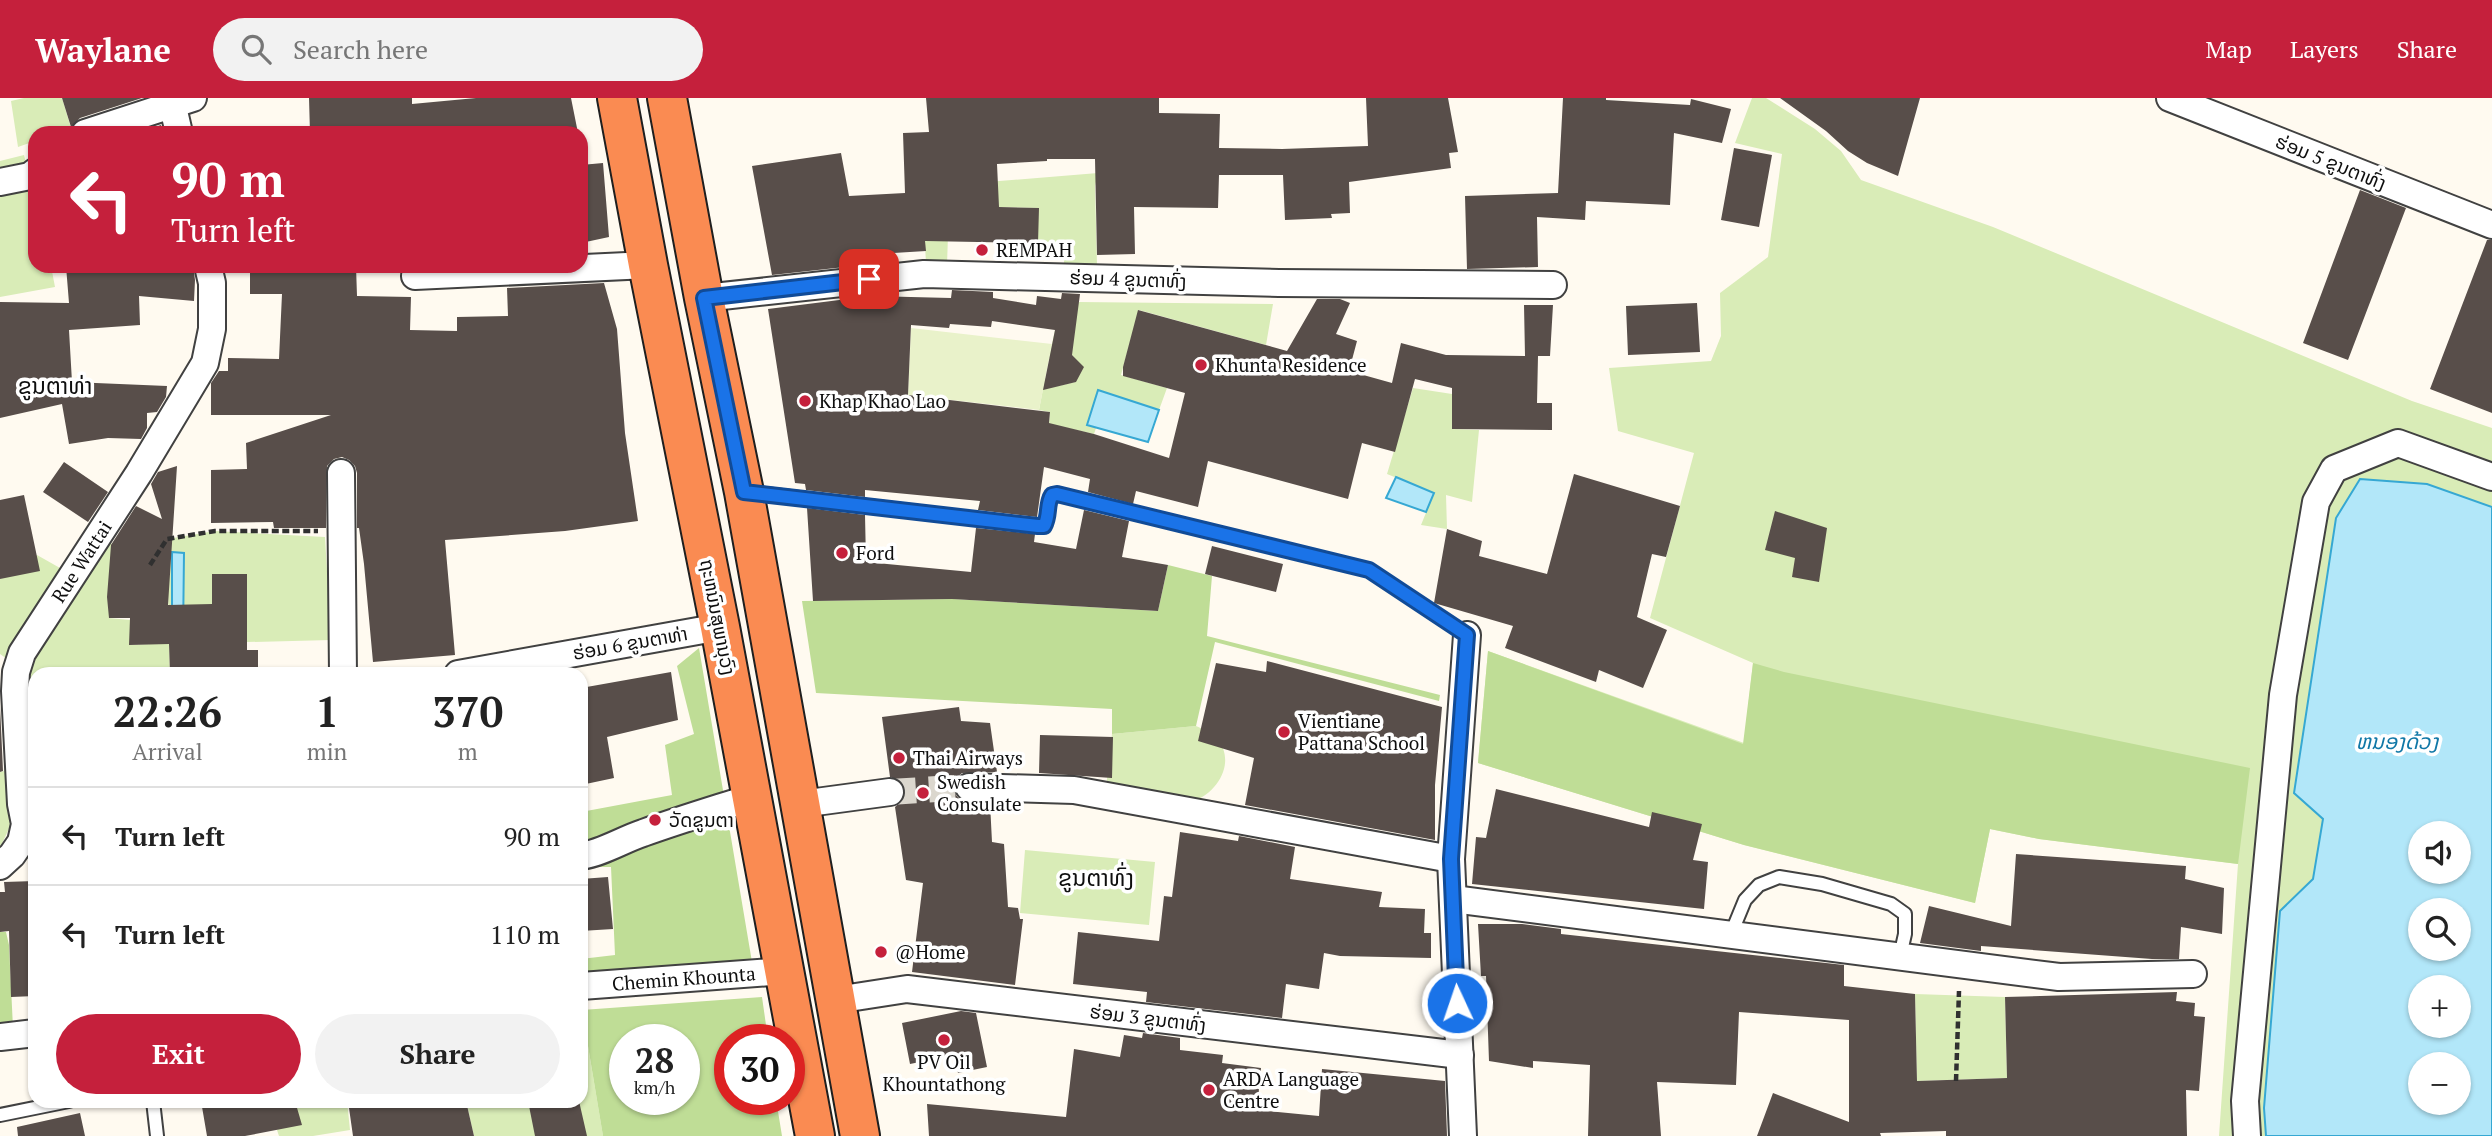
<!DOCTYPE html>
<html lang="en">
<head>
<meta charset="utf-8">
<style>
	:root { --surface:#fff; --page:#f2f2f2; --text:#222; --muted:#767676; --line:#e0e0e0; --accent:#c5203c }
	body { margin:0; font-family:"PT Serif","Noto Sans Lao",serif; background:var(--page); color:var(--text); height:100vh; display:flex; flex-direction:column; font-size:26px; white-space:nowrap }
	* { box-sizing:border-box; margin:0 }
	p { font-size:23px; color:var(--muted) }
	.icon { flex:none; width:38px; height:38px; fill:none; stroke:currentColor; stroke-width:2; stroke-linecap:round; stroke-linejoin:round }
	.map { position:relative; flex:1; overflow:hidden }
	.side { position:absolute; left:28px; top:569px; width:560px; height:441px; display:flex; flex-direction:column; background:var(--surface); border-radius:21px; box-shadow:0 2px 5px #0004 }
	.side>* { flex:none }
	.hud { position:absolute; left:28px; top:28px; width:560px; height:147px; border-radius:21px; box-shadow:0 2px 5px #0004; background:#c5203c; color:#fff; overflow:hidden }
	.controls { position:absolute; left:2408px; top:723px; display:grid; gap:14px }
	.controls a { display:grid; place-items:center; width:63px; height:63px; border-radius:50%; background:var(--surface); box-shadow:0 2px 5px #0004; font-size:35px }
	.speed { position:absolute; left:609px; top:926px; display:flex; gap:14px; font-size:35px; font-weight:700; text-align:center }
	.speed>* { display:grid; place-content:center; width:91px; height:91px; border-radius:50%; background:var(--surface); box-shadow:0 2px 5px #0004; line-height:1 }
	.speed small { font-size:18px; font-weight:400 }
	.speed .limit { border:10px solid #d22; background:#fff; color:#111 }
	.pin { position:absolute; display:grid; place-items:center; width:60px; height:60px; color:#fff; margin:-30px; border-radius:14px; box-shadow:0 4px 10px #0006 }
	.me { position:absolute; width:77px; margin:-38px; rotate:357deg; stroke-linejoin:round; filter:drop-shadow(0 0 5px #0008) }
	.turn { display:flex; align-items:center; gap:24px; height:147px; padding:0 28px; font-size:32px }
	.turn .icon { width:91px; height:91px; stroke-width:2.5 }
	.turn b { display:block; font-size:49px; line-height:60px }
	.eta { display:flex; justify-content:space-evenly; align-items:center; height:119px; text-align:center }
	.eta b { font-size:42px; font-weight:700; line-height:49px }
	.cta { display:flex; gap:14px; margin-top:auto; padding:14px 28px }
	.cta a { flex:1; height:80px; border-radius:42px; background:var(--accent); color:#fff; font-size:28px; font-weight:700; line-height:80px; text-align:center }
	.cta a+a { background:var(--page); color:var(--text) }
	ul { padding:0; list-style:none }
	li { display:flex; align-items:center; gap:21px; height:98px; padding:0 28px; border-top:2px solid var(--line) }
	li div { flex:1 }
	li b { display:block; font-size:26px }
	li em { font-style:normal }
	header { display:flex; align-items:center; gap:42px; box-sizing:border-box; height:98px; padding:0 35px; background:var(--accent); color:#fff }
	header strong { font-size:33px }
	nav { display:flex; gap:38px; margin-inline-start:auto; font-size:24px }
	.search { width:490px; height:63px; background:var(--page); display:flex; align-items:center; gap:18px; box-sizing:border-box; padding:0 24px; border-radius:38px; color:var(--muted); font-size:26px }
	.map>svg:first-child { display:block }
</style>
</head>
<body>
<header>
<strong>Waylane</strong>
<div class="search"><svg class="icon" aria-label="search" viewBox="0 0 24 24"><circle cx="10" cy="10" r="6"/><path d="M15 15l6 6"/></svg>Search here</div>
<nav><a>Map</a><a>Layers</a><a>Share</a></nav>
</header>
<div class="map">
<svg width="2492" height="1038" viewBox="0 0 2492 1038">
	<rect width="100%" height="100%" fill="#fffaf0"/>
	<path fill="#d9ecb7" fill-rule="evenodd" d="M24,0H62L71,30L57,35H35V43L18,49L11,3Z
		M1752,0H1766L1815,31L1841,53L1861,82L1993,129L2412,303L2492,330V1038H2219L2238,766L2039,741L1990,731L1975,805L1744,747L1478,665L1488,553L1744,645L1753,565L1650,520L1694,355L1618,333L1609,270L1711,263L1721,238L1720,195L1768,159L1782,56L1735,45ZM2420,735H2459V774H2420ZM2420,812H2459V850H2420ZM2420,889H2459V928H2420ZM2420,966H2459V1004H2420Z
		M24,57L35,102V168H51L55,189L0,199V63Z
		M1098,75L1095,88L1097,167L1064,165V144L1038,145V110L949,108L947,167L926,165L922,94L925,89Z
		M1079,204L1273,206L1266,247L1139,212L1121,277L1167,290L1159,312L1098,293L1087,327L1096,330L1094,336L1049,326L1050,314L1039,312L1045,280L1058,288L1075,284L1083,270L1071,256L1049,260L1055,232Z
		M1413,290L1452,296V331L1479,332L1472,404L1446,397L1447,431L1421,427L1434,395L1387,376Z
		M215,433L325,439L331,542L169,546L170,576H35V694L27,586L29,567L109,444L150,467L109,520L130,522V547L169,545L167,441Z
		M37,457L60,470L10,563L0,556V481Z
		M1196,628C1202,631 1211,633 1216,639C1238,664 1217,697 1189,705L1106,690L1112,636Z
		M5,665L12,724L0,750V674L4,673Z
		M1025,752L1155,764L1149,827L1020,815Z
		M1915,896L2005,899L2007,980L1917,983Z
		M582,912L603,1038H474L466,1003H581Z
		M305,1003H347L350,1032L313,1038H279L277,1032L297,1010L305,1008Z"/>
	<path fill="#bfdd96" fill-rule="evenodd" d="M1168,467L1212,478L1207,538L1440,597L1439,603L1215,544L1196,628L1112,636V611L816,595L802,503L953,501L1158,513Z
		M699,550L752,864L581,876V861L615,857L611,769H581V714L672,697L665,647L694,636L677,568Z
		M1488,553L1743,646L1753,565L1784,574L2250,670L2238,766L2039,741L1990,731L1975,805L1744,747L1478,665Z
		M0,834H6L9,847L13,930L0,931Z
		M762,899L768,941L730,942V1001H776L782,1038H603L582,912ZM625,942H684V1001H625Z"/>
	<path fill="#e9f2ca" d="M911,230L1052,246L1039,312L908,297Z"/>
	<path fill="#b2e7f9" stroke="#36a8d3" stroke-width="2" fill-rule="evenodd" d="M1098,292L1159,312L1148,344L1087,327Z
		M1396,379L1434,395L1426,414L1386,400Z
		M2360,381L2427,386L2492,409V1038H2266L2264,1010L2280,813L2313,781L2323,721L2294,695L2336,420ZM2420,735H2459V774H2420ZM2420,812H2459V850H2420ZM2420,889H2459V928H2420ZM2420,966H2459V1004H2420Z
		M172,454L184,455L183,540H172Z"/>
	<path fill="#584e4a" d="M62,0H142L80,20L71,29Z
		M309,0H412V6L476,0H571L578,35H310Z
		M926,0H1159V15L1220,16L1219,50L1282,51L1368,48L1366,0H1448L1458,54L1449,55L1451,70L1349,84L1350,115L1331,116L1332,120L1285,122L1283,77H1219L1218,110L1134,109L1135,156L1097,157L1095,61H1047V63L997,66L999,109L1039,110L1038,145L925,143L926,153L861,157L863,167L772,177L752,68L841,55L849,98L905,95L903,35L929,34Z
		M1563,0H1606V2L1690,7L1691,1L1731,11L1722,45L1674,35L1670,107L1586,103L1585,122L1537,119L1538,169L1467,171L1465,98L1558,95Z
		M1780,0H1920L1898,78L1867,65L1848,53L1826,33Z
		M161,27L163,35H136Z
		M1734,50L1772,57L1759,129L1721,122Z
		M603,65L609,139L581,145V67Z
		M2360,92L2406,110L2348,262L2303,245Z
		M2487,142H2492V315L2430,291Z
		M66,168H193L195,182L194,203L139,198L140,227L69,232L72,284L167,288L166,299L157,314L147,315V330L141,341L108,340L69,346L62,306L0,320V204L69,205Z
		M250,168H356L357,198L411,199L410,232L457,233V219L508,218L507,190L604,185L617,231L625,335L638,423L565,433L445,442L455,557L373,564L364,466L359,430H357V375L355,368L349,362L342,359L334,361L327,368L326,430H274L273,424L211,425V372L247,371L246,345L331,317H211V285L219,273H228V260L279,261L282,196H250Z
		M952,192L993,194V200L1036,207L1037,198L1061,201L1062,195L1080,196L1072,257L1084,269L1076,284L1043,292L1055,232L992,223L991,229L950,226L949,230L911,227L908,297L1050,314L1049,325L1094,336L1169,360L1185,295L1123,278V269L1138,212L1287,253L1317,201H1340L1350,205L1336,236L1357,243L1349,273L1392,285L1401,245L1446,257L1525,258L1524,207H1553L1550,258H1538L1537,305H1552V332L1452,331V290L1415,281L1395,354L1362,345L1348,401L1208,363L1198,409L1136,393L1133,406L1088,394L1090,381L1044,369L1037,419L978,412L980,403L865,392V399L806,392L805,386L795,385L768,211L871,198L951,200Z
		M1697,205L1700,254L1628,257L1626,208Z
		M64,364L108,394L88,424L43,394Z
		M177,368L168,507L212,506V476H247V552H258V576H170L169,546L129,547L130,520H109L107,499L111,447L136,408L162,421L151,386L158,374Z
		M1574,376L1680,408L1666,459L1652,456L1637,519L1667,532L1643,590L1599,572L1596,584L1505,550L1513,528L1434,505L1447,431L1482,443L1479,458L1547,476Z
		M24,397L40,473L0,481V402Z
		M807,410L865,417L866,464L971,474L976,430L1035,436L1034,444L1076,451L1084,412L1129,423L1122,459L1168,467L1158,513L952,501L813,503Z
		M1775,413L1827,430L1819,484L1792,479L1795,460L1765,452Z
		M1212,448L1283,466L1276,494L1205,476Z
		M1267,563L1442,609L1435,687V742L1245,707L1254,660L1198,643L1216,565L1266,574Z
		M671,574L678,622L607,639L614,680L581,687V590Z
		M31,604H35V667Z
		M0,608L3,673L0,674Z
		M959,609L961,623L990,625L997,674L962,675L955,681L953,689L956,697L961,703L990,705L992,744L1004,746L1008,809L1018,810L1020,821H1023L1015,887L912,874L923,785L906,782L895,709L904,701L905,691L902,684L890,679L882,619Z
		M1040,637L1113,639L1112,680L1039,675Z
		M1496,691L1649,729L1652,714L1702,726L1693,762L1708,764L1704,811L1472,786L1476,739L1486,740Z
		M1180,734L1238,743L1239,738L1295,749L1290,781L1382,794L1379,809L1425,811L1424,835H1431V860L1340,858L1324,855L1319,891L1286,886L1282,920L1146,904L1147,894L1073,886L1078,834L1159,843L1164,798L1172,799Z
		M2016,756L2186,768L2185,781L2224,790L2222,836L2181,829L2179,861H2152L1981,848V853L1920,845L1929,808L2011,828Z
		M608,779L613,831L581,833V781Z
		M35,783V898L11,899L9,833L0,834V794H5L4,784Z
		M1478,826H1522L1561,831V836L1844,867V888L1915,896L1917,983L2007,980L2005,899L2177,894L2176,903L2195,905L2194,918L2205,919L2199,993L2186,992L2187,1038H1946V1033L1880,1035L1881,1038H1757L1773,995L1849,1024V922L1739,914L1736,987L1657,984L1661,1038H1588L1590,967L1533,963V970L1489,963L1486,878H1481Z
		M961,913L976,915L987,969L958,975L954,957L910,966L902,925Z
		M1143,935L1180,940V952L1223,957L1222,965L1261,970L1257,1012L1319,1018L1322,971L1445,983L1447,1038H929L927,1006L1066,1019L1074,951L1120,959L1124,937L1142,940Z
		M201,1003H295L302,1027L245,1038H207Z
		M348,1003H466L474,1038H353Z
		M528,1003H579L587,1038H535Z
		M80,1015L85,1038H18L17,1029Z"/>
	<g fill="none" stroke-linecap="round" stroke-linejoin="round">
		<path stroke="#dbd7ce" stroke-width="26" stroke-dasharray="26 13" stroke-linecap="butt" d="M890,694L969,689"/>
		<defs>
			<path id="lane" d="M748,394L1038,428L1044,427C1050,418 1046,406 1052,397L1057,396L1369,472L1467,537
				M1731,836L1745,802L1759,787L1779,779L1822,786L1891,806L1905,816V836L1900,858
				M153,1003L157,1038
				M0,1017L69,1003"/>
			<g id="street">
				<path d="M171,0L179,35"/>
				<path d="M2170,0L2492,127"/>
				<path d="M85,35L193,0"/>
				<path d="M0,84L30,78L35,74"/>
				<path d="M415,178L648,167"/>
				<path d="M704,200L924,176L1279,185L1553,187"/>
				<path d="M341,375L343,576"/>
				<path d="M458,576L720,529"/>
				<path d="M969,689L1074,692L1451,761"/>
				<path d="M801,706L890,694"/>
				<path d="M581,758C602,755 622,742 643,735C679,722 716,711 753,699"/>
				<path id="s1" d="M0,768L12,757L21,744L25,726L21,706L15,593L16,574L22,555L139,375L205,265L212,231V185L208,168"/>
				<path d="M1453,801L2059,879L2193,876"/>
				<path id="s2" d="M581,888L785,873"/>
				<path d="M836,902L907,891L1460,957"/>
				<path d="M0,939L35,935"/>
				<path d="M1463,1038L1451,761L1467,537"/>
				<path d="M2247,1038L2245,1003L2283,597L2316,404L2334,371L2398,345L2492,379"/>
			</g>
			<path id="highway" d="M617,0L648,167L720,529L815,1038
				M667,0L704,200L744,394L860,1038"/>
		</defs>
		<use href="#lane" stroke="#414141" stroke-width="16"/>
		<use href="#street" stroke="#414141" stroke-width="30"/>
		<use href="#highway" stroke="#1f1f1f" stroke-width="42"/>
		<path stroke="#303030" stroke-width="4.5" stroke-dasharray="7 3.5" stroke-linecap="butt" d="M150,467L167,441L215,433H318
			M1956,983L1959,893"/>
		<use href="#lane" stroke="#fff" stroke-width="12"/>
		<use href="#street" stroke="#fff" stroke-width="26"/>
		<use href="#highway" stroke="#fa8b52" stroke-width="38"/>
	</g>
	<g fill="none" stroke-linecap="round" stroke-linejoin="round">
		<defs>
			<path id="route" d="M869,181L704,200L744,394L1038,428H1044C1050,418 1046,406 1052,397L1057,396L1369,472L1467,537L1451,761L1457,905"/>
		</defs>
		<use href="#route" stroke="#114b97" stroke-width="18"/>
		<use href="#route" stroke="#1a73e8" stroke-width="12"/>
	</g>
	<g fill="#c5203c" stroke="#fff" stroke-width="2.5">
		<circle cx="982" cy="152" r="7"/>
		<circle cx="1201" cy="267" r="7"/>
		<circle cx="805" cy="303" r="7"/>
		<circle cx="842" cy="455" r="7"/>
		<circle cx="1284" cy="634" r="7"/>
		<circle cx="899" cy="660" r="7"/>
		<circle cx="923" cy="695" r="7"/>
		<circle cx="655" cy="722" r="7"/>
		<circle cx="881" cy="854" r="7"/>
		<circle cx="944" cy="942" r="7"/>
		<circle cx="1209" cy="992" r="7"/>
	</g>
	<g text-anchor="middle" stroke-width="7" stroke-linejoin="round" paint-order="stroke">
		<g font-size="19" fill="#0e0e0e" stroke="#fff">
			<text transform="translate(2331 64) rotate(22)" y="7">ຮ່ອມ 5 ຂູນຕາທົ່ງ</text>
			<text transform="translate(1128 181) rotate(2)" y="7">ຮ່ອມ 4 ຂູນຕາທົ່ງ</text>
			<text dy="7" stroke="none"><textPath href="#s1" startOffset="332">Rue Wattai</textPath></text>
			<text transform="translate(718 519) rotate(79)" y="7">ຖະຫນົນສຸພານຸວົງ</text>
			<text transform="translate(630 545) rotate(-10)" y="7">ຮ່ອມ 6 ຂູນຕາທ່າ</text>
			<text dy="7" stroke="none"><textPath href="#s2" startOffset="103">Chemin Khounta</textPath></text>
			<text transform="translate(1148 920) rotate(7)" y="7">ຮ່ອມ 3 ຂູນຕາທົ່ງ</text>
		</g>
		<g font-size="19" fill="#0e0e0e" stroke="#fff" text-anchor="start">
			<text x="996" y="159">REMPAH</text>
			<text x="1215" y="274">Khunta Residence</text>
			<text x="819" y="310">Khap Khao Lao</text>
			<text x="856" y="462">Ford</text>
			<text x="1298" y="630">Vientiane<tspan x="1298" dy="22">Pattana School</tspan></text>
			<text x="913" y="667">Thai Airways</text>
			<text x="937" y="691">Swedish<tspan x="937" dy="22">Consulate</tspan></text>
			<text x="669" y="729">ວັດຂູນຕາ</text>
			<text x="895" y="861">@Home</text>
			<text x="944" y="971" text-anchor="middle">PV Oil<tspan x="944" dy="22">Khountathong</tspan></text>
			<text x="1223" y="988">ARDA Language<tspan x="1223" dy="22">Centre</tspan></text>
		</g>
		<g font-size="21" font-style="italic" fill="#1178a7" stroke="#fff">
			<text x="2397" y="651">ຫນອງດ້ວງ</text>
		</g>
		<g font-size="23" fill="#0e0e0e" stroke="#fff">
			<text x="55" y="296">ຂູນຕາທ່າ</text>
			<text x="1096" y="788">ຂູນຕາທົ່ງ</text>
		</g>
	</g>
</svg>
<div class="controls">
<a><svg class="icon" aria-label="sound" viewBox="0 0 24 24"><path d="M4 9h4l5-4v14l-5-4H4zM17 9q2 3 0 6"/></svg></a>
<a><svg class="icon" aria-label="search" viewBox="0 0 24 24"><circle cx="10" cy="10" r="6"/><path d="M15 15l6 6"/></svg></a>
<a>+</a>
<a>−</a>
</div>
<div class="speed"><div>28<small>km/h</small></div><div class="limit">30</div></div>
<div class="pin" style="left:869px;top:181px;background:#d93025"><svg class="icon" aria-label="arrive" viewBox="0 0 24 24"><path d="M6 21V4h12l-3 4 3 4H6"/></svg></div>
<svg class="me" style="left:1457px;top:905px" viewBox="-20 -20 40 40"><circle r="17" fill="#1a73e8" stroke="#fff" stroke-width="3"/><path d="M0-11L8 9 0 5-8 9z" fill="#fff"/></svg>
<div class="hud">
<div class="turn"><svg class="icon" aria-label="left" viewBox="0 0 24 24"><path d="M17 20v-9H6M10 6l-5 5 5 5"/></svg><div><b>90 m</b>Turn left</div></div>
</div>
<section class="side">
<div class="eta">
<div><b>22:26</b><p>Arrival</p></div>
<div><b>1</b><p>min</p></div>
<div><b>370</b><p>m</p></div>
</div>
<ul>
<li><svg class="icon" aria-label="left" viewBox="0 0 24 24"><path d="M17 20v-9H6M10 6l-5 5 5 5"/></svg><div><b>Turn left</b></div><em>90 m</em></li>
<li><svg class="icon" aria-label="left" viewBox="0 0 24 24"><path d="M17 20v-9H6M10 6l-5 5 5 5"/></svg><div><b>Turn left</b></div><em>110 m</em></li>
</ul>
<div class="cta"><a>Exit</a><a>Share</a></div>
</section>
</div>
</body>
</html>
